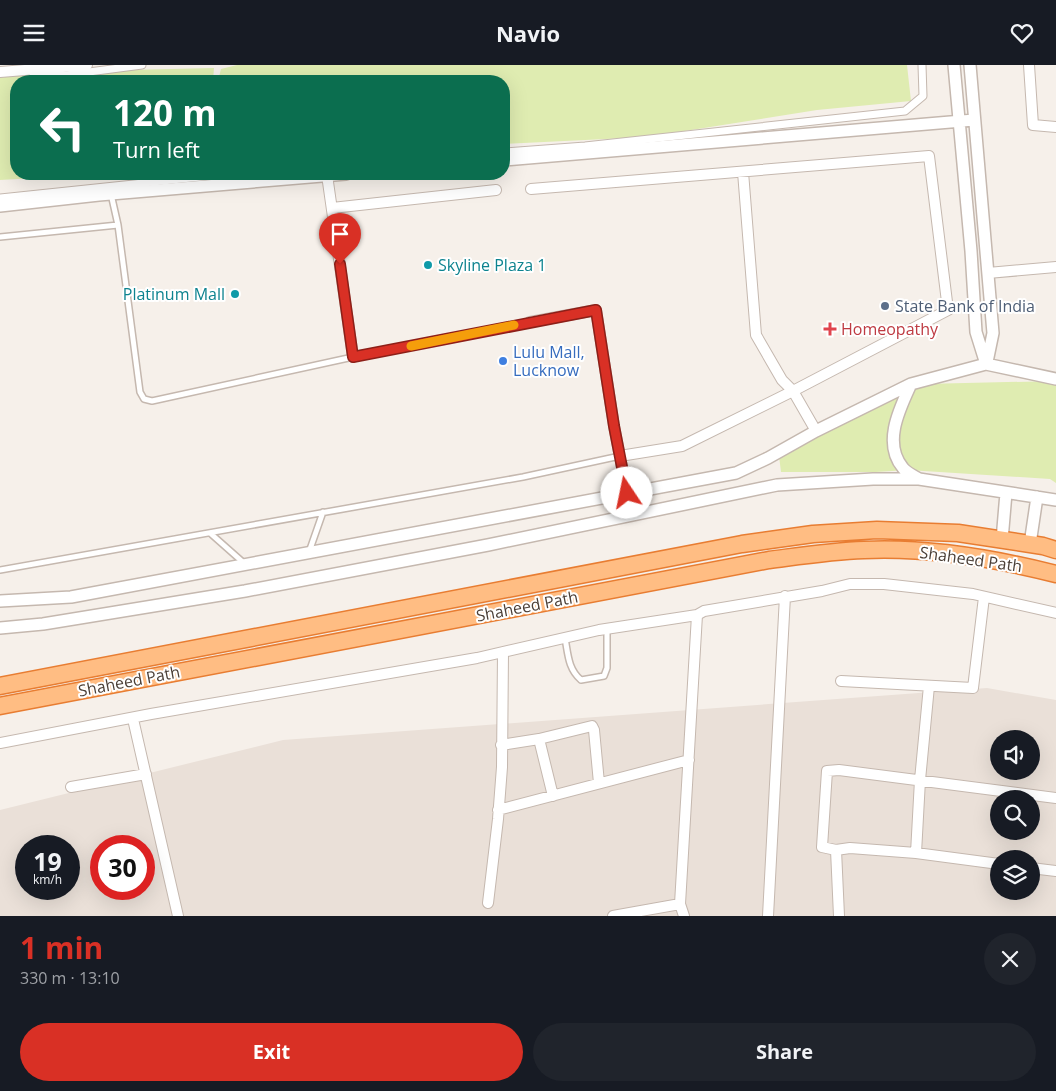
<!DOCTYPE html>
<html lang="en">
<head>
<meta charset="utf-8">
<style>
	:root { --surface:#171b24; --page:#20242c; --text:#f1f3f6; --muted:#9ea1a6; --accent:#d93025 }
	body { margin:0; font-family:"Open Sans",sans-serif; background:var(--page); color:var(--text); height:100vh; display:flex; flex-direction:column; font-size:19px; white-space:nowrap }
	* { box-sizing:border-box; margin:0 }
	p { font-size:16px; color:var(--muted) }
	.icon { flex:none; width:28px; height:28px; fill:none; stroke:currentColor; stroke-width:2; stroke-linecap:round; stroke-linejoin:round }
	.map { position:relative; height:851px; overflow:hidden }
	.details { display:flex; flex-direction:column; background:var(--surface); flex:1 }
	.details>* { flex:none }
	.top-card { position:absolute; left:10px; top:10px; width:500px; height:105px; border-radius:20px; box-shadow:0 5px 20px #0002; background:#0b6e4f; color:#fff; overflow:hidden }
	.tools { position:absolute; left:990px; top:665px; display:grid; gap:10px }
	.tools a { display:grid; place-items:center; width:50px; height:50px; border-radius:50%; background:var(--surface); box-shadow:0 5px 20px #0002; font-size:25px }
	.speed { position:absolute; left:15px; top:770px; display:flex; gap:10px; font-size:25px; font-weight:700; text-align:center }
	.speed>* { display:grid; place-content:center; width:65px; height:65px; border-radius:50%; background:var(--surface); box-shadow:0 5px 20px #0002; line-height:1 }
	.speed small { font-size:12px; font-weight:400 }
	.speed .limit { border:8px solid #d22; background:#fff; color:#111 }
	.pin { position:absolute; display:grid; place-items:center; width:42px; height:42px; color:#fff; margin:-51px -21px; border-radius:50% 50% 50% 0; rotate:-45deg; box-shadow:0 0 5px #0007 }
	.pin .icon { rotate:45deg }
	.me { position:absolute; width:55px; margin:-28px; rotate:349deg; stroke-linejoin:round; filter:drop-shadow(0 0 4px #0008) }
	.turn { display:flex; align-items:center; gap:18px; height:105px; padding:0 20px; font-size:22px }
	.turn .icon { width:65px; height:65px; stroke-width:2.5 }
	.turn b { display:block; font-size:35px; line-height:42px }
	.round { display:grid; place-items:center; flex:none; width:52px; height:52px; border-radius:26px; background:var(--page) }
	.summary { display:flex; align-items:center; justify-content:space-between; height:85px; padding:0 20px }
	h1 { font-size:30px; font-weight:700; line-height:38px; color:var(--accent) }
	.cta { display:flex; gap:10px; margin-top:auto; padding:10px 20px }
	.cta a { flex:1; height:58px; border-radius:30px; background:var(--accent); color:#fff; font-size:20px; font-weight:700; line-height:58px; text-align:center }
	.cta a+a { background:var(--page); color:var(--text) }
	header { display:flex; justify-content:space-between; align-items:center; height:65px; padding:0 20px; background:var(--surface); font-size:22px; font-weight:700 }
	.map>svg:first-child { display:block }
</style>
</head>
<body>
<header><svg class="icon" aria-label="menu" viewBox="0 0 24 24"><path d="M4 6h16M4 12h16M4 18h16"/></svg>Navio<svg class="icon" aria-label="heart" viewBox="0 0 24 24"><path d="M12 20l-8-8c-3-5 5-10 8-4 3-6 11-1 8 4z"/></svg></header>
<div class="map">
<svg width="1056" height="851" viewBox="0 0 1056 851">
	<rect width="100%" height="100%" fill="#f6f0ea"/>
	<path fill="#eae0d8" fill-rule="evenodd" d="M987,623L1056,635V851H0V745L283,675ZM999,674H1031V706H999ZM999,734H1031V766H999ZM26,781H69V824H26ZM101,781H144V824H101ZM999,794H1031V826H999Z"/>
	<path fill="#dfecb1" d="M237,0H907L911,36L817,45L647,72L504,79V16H218L221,4Z
		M214,3L213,16H16V109H108L0,115V8Z
		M1056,316V418L1050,414L908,405L876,407H781L779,391L923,319Z"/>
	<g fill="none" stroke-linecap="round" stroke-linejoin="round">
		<defs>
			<path id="service" d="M111,129L118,160L140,327L144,334L152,336L353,292L530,257
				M0,172L118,160
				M210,468L245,499
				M309,487L323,447
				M0,505L523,412L620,391
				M565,573C568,589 568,604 581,615L604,611L607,603V564"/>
			<path id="pedestrian" d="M33,8L66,10L142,0
				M504,87L585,81L905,46L923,31L922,0
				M0,133L229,109"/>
			<path id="minor" d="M1029,0L1033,60L1056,62
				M0,7L87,0
				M743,107L756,270L782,315L793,326L816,366
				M327,110L353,292
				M531,124L929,91L948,245L793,326L682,381L620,391
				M332,143L496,125
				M988,208L1056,202
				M530,257L596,245L614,361L627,428
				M841,616L973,623L984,532
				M133,654L178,851
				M539,674L592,661L594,665L599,718
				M0,678L151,649L477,593L599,565L697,550L704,546L822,526L850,519H884L973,529L1056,548
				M501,680L539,674L553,731
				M71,722L146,709
				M498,745L689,695
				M836,785L822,782L827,706L839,705L1056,733
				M916,788L920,715L929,621
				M1031,803L1056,806
				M488,838L498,754L502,702L503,587
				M613,851L680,839
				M684,851L680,839L697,550
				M768,851L785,531
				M839,851L836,785L850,783L916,788L999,799"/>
			<path id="tertiary" d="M954,0L971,186L976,267L986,299
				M970,0L993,268L987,297
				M504,95L974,55
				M0,141L99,130L346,109
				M911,319C900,343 882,378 903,403C907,408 914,411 919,414
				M1002,475L1006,428
				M1030,479L1037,432
				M0,536L71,532L736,408L768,393L816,366L911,319L986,299L1056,314
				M0,563L43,559L245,526L488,480L777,420L873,414H919L1056,435"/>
			<path id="trunk" d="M0,621L742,479L813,469L877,465L958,468L1043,481L1056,485
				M0,641L769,495C800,491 832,486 864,485C929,482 993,493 1056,509"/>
		</defs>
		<use href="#service" stroke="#c5b8af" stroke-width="8"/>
		<use href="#pedestrian" stroke="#c5b8af" stroke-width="9"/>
		<use href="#minor" stroke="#c5b8af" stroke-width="12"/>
		<use href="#tertiary" stroke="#c5b8af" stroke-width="14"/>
		<use href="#trunk" stroke="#e87d32" stroke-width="19"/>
		<use href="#service" stroke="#fff" stroke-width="5"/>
		<use href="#pedestrian" stroke="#fff" stroke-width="7"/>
		<use href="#minor" stroke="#fff" stroke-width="10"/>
		<use href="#tertiary" stroke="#fff" stroke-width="11"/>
		<use href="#trunk" stroke="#ffbd83" stroke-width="16"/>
	</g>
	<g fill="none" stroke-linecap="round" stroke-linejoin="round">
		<defs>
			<path id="route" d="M340,199L353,292L596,245L614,361L627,428"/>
		</defs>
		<use href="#route" stroke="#8d1f18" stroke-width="12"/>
		<use href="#route" stroke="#d93025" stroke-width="9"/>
		<path stroke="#f59e0b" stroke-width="9" d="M411,281L514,260"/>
	</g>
	<g fill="#0f9aa8" stroke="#fff" stroke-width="2">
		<circle cx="428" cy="200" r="5"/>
		<circle cx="235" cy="229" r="5"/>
	</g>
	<circle fill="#5c6f8a" stroke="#fff" stroke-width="2" cx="885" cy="241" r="5"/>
	<path fill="#e0444e" stroke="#fff" stroke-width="2" d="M827.5 256.5h5v5h5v5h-5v5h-5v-5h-5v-5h5z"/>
	<circle fill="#3f7fe0" stroke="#fff" stroke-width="2" cx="503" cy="296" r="5"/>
	<g text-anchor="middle" stroke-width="4" stroke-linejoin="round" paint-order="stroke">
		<g font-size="16" fill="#0d838f" stroke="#fff" text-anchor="start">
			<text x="438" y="206">Skyline Plaza 1</text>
			<text x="225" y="235" text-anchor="end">Platinum Mall</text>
		</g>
		<g font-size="16" fill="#4e5e75" stroke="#fff" text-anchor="start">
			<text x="895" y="247">State Bank of India</text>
		</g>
		<g font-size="16" fill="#be3a42" stroke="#fff" text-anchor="start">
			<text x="841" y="270">Homeopathy</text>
		</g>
		<g font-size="16" fill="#366cbe" stroke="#fff" text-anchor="start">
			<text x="513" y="293">Lulu Mall,<tspan x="513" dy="18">Lucknow</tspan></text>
		</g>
		<g font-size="16" fill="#4b3f37" stroke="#fff">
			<text transform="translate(971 494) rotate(8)" y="6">Shaheed Path</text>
			<text transform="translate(527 541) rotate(-11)" y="6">Shaheed Path</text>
			<text transform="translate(129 616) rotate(-11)" y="6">Shaheed Path</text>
		</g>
	</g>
</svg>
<div class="tools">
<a><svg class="icon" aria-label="sound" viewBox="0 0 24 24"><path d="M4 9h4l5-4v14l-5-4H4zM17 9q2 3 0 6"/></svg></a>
<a><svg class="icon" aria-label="search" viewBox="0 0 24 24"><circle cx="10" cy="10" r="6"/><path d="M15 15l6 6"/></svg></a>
<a><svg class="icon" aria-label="layers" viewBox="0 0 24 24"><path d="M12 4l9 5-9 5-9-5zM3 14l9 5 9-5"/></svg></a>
</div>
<div class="speed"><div>19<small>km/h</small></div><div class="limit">30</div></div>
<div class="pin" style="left:340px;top:199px;background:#d93025"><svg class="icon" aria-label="arrive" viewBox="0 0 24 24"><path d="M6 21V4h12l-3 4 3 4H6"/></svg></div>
<svg class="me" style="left:627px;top:428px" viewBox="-20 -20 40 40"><circle r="19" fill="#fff"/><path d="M0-13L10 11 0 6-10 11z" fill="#d93025"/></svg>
<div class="top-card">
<div class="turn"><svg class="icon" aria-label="left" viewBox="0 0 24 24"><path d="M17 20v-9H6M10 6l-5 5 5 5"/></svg><div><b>120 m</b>Turn left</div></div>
</div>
</div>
<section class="details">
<div class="summary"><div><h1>1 min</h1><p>330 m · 13:10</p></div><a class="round"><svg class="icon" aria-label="close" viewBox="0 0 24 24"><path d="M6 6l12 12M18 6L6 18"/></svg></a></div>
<div class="cta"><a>Exit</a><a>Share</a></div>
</section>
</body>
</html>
